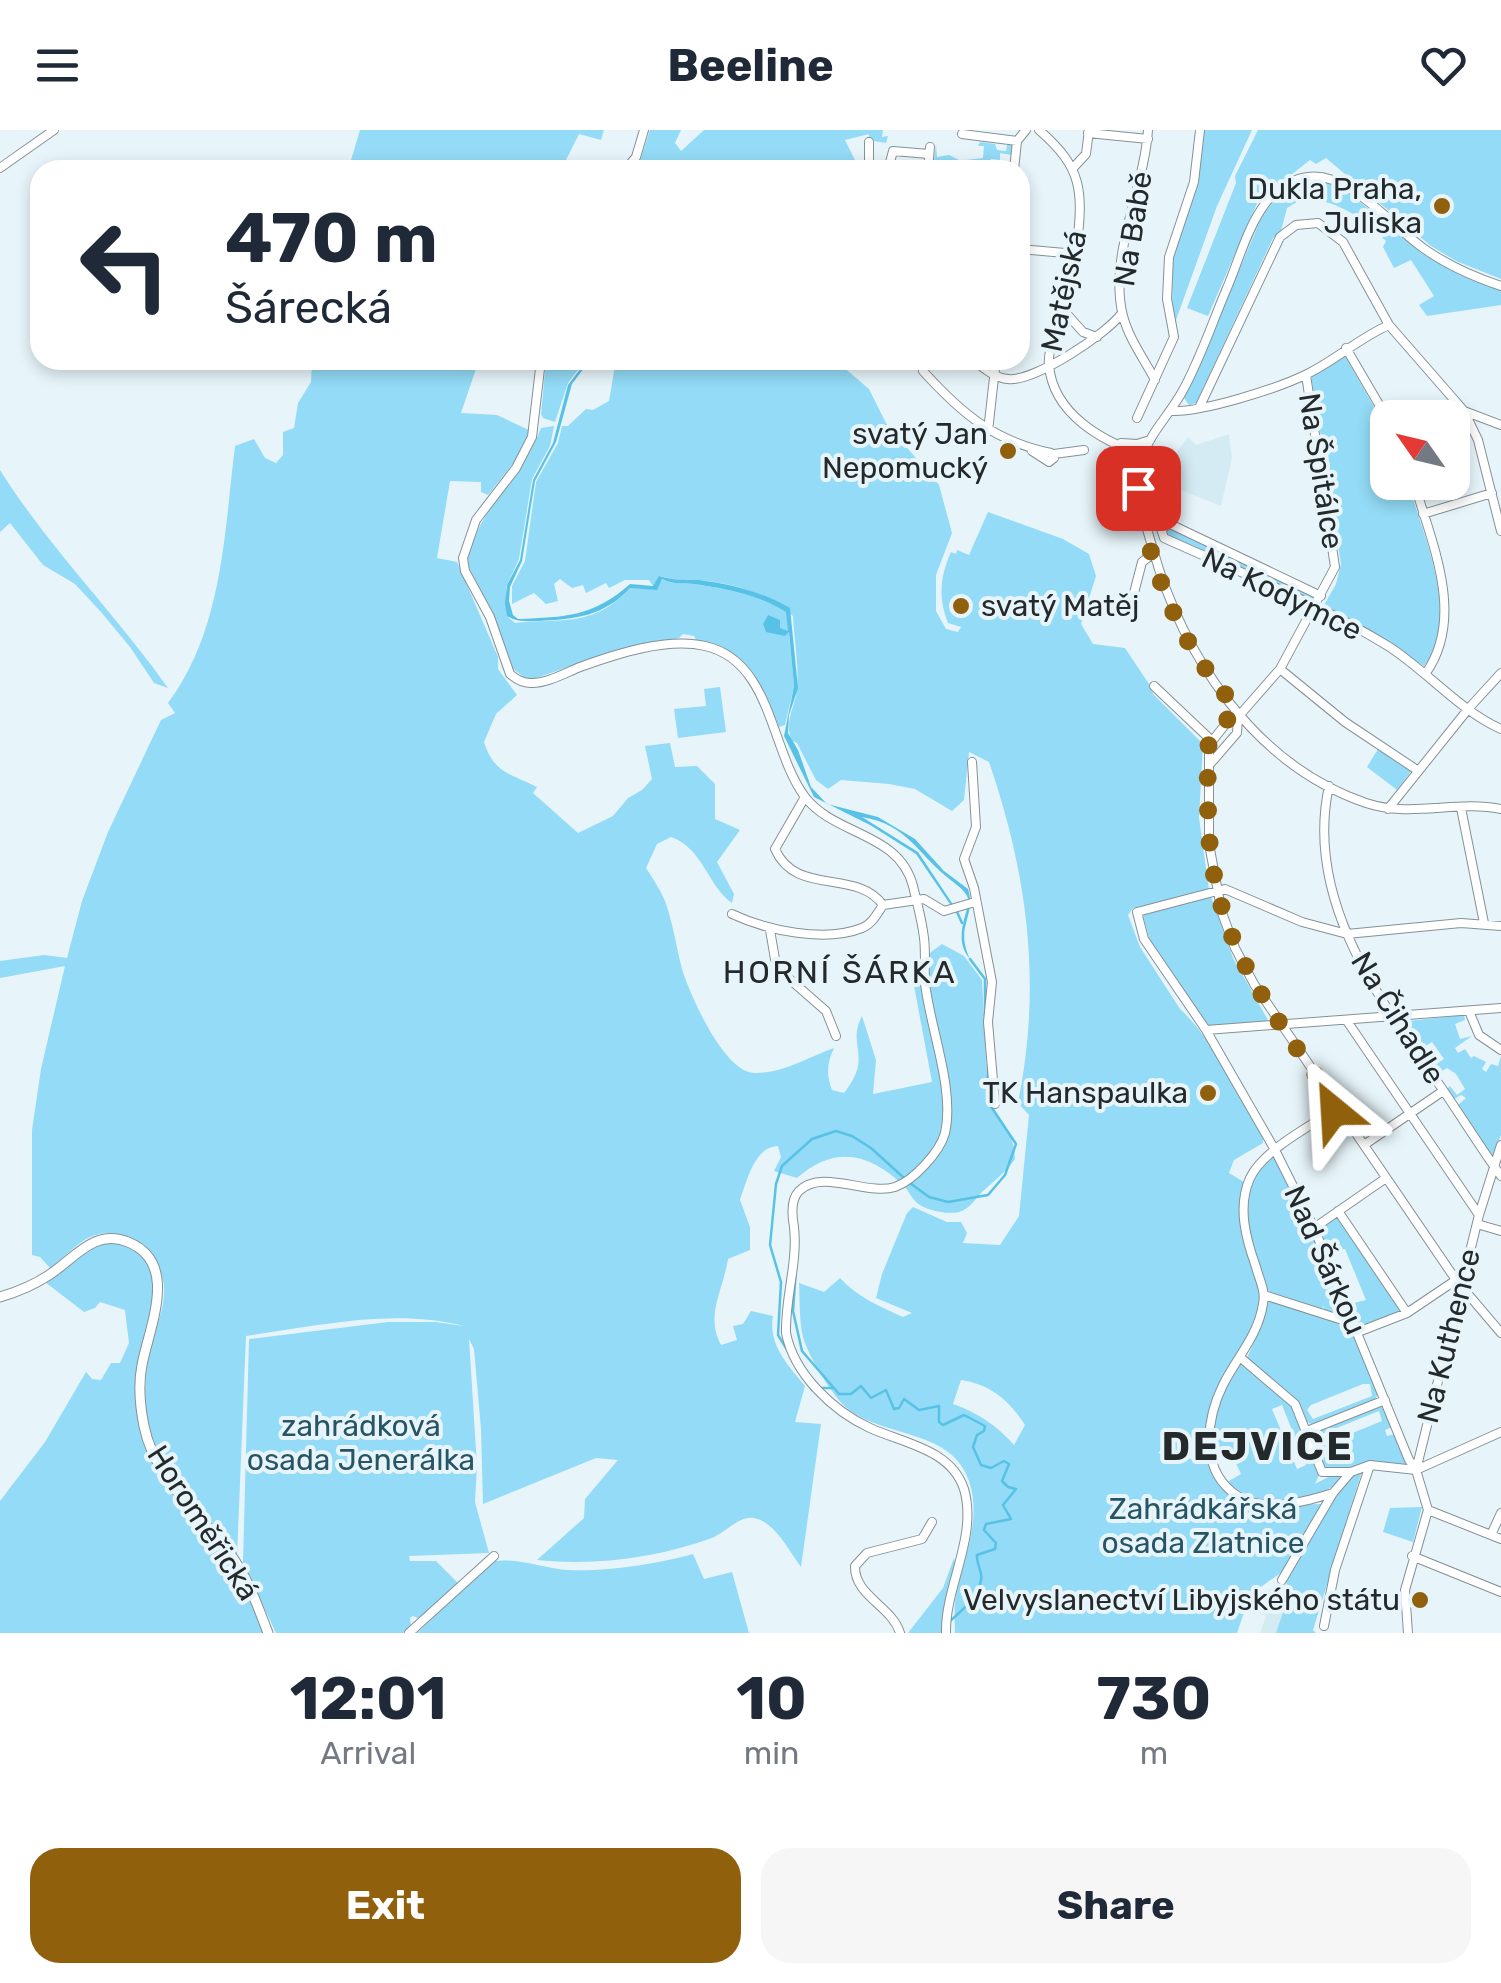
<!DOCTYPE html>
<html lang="en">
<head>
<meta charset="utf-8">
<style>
	:root { --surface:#fff; --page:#f6f6f7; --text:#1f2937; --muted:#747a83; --accent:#90600d }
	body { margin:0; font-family:Rubik,sans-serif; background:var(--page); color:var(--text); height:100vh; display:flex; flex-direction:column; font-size:38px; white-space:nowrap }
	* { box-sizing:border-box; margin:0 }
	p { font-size:32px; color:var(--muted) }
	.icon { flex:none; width:55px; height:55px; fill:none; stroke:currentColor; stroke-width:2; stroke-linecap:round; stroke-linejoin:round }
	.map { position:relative; height:1503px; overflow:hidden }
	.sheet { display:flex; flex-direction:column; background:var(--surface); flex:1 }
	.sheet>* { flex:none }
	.guide { position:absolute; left:30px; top:30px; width:1000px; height:210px; border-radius:30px; box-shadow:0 5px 15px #0003; background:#fff; color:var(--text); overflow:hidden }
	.needle { width:65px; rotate:304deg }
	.tools { position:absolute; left:1370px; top:270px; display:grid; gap:20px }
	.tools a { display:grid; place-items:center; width:100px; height:100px; border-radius:20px; background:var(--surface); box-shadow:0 5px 15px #0003; font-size:50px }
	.pin { position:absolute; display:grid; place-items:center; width:85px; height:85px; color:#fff; margin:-42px; border-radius:20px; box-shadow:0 5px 15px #0006 }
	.me { position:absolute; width:110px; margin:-55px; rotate:333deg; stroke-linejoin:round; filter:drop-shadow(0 0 8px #0008) }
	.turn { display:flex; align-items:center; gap:35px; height:210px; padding:0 30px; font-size:45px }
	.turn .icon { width:130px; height:130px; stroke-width:2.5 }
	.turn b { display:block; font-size:70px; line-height:85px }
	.eta { display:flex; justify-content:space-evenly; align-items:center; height:170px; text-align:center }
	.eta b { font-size:60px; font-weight:700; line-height:70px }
	.action { display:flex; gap:20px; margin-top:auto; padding:20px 30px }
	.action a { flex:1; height:115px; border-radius:30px; background:var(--accent); color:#fff; font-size:40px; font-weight:700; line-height:115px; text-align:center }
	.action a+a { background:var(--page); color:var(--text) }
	header { display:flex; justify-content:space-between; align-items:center; height:130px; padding:0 30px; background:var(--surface); font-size:45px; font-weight:700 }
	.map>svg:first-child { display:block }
</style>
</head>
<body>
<header><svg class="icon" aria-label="menu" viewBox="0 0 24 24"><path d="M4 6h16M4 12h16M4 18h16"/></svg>Beeline<svg class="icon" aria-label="heart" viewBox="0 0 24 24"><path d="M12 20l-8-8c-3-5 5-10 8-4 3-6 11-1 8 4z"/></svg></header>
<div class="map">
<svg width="1501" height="1503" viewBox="0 0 1501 1503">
	<rect width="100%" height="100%" fill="#e7f5fa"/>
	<path fill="#d5ebf4" d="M1229,304L1232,328L1221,376L1160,352L1161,344L1188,307L1196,315Z
		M1284,1450L1291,1459L1282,1490L1276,1503H1260L1266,1486L1252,1480L1263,1464Z"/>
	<path fill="#93dbf6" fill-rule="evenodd" d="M360,0H604L601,10L579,4L561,40H343L351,30Z
		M650,0H681L675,13L681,21L704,0H883L882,7L888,6L886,13L868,10L869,4L845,10L860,40H633L640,31Z
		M1203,0H1252L1217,76L1176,190H1172L1173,127Z
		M1258,0H1501V149L1456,131L1431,116L1326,28L1316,34L1310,30L1258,71L1208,186L1187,178L1236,53L1235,46Z
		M980,12L995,14L997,20L1006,21L1007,15H1012L1011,25L1000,23V30L991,29L989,37L977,35L976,40H948V35L934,34L936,14L937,27L949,25L965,33L966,30L983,28L984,16H978Z
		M1313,50L1331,54L1348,62L1421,123L1460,145L1501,160V175L1427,186L1419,175L1434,166L1411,130L1394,138L1383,117L1386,111C1358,85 1343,74 1305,67L1287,78L1281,101L1273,108L1196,273L1189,275L1184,268L1264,82L1286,59Z
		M1344,224L1387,300L1388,352L1408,353C1423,405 1462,489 1424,536L1367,500L1323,477L1336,454L1341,434L1311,245Z
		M312,230H479L461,283L497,285L531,301L519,326L488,365L481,362V352L450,351L437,428L457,432L498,527V539L517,565L496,584L484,612C494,643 509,643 537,657L533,663L578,703L613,686L628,668L642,660L652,649L645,616L670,613L675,637L697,636L715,654V689L740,700L717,732L734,764L732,773C707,755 703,718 671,707L657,714L646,738C653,749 660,759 665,771C673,793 676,816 682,839C690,865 724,942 754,943C781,944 809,927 834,918C827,933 826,944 832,960L844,963C874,925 846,918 862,886L876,930L873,964L932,952L912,845L931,822L942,814L964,826L982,850L988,966C998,993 1014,998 1015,1029C1006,1042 994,1051 982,1062C975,1069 970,1079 959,1082C947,1085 923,1080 915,1071C911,1067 909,1062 906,1058C871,1023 835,1014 797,1048L774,1041L781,1027L778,1016C754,1017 747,1051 740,1070L750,1097V1120L728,1129C723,1161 705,1185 721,1215L737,1210L733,1196L743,1194L751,1181L773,1186C768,1215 788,1235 805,1256L795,1292L821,1294L801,1437C789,1421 775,1392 754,1388C739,1385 725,1403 712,1408C657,1428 595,1436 537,1430L584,1388L585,1369L618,1330L596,1328L483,1374L481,1299L474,1219L469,1209L477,1336L475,1372L489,1423L409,1426L410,1431H436L458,1453L420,1489L413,1486L410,1488L411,1496L404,1503H276L243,1432L249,1209L388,1192H436L464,1196C393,1178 317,1196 246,1206L237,1426C210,1386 168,1355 152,1308C142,1276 144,1241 153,1209C158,1192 165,1175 164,1157C161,1119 121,1090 86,1109C73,1117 62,1129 50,1138L40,1127L32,1125V1000L41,939L65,836L0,848V831L44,825L67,828L82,771L108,702L161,590L175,583L168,573C223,499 224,404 235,316L254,309L265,328L276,333L283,325V302L294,298L298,273L311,252Z
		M546,230H585L568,253L555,292L543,288L541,284Z
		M616,230H835L869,259L886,293L939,355L952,403L936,445V481L946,499L958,502L961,497L948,493C938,467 940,447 951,422L956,424L957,420L969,425L988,382L1063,409L1089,424L1096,446L1081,494L1093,514L1125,518L1151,557L1153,564L1203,614L1199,688L1209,760L1133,778L1128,785L1140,817L1180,879C1214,910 1239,965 1263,1008V1013L1234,1030L1229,1043L1244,1052L1240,1089L1260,1162L1259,1175L1245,1215L1222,1250L1206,1302L1196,1305L1199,1326L1163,1318L1158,1323L1208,1332C1233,1391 1271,1374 1322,1374L1282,1442L1258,1459L1248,1471L1237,1503H955C955,1493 954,1482 955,1472C961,1431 983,1393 969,1351C952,1299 885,1308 848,1279C834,1269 807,1224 803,1207C799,1191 800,1171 799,1153L824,1162L840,1148C857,1167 881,1177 903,1187L912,1183L876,1168L882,1144L907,1083L913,1077L947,1092H961L967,1103L963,1113L1000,1115L1019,1086L1029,985L1018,973C1042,854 1028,746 989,632L969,622L964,670L952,681L915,659L889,654L841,650L828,659L816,650L797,613L792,611C783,591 796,577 797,557C799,534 794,509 793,486C762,462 738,454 698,450C684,449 674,451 660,446L653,456L649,450H625L609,458L606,453L586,463L583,455L572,458L560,449L554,454L558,471L546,474L534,463L512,474V456L525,431L536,352L558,313L562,296H568L586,279L593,280L609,271ZM961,1250C990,1254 1010,1271 1025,1295L1014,1315C999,1297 977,1282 953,1274Z
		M554,296L550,316L532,349L519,429L506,457L507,486L515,493C563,488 593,498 630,458L656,459L661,449C676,456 686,452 701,455C732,460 760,466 787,482L794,556L785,595L776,598C755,550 755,523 696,510L694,506L683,504L679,508L604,525L533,549L525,548L512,538L491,479L466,432C481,373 520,351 541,298Z
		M0,340C49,418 115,483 168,558L154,553L130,517L101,482L75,454L43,435L10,393L0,402Z
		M1170,397L1315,467L1312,472L1167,406L1165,400Z
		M720,557L726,602L678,608L674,579L706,576L704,559Z
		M1378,619L1412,640L1397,660L1367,637Z
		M1211,767L1233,828L1269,892L1207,897L1151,815L1143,785Z
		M1464,885L1465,890L1455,894L1460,909L1472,906L1455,918L1458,923L1465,919L1471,928L1474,926L1486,932L1482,939L1486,942L1491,934L1498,936L1501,926V1005L1493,1025H1490L1457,976L1466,968L1461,965L1453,970L1446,960L1450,956L1457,965L1465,959L1456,944L1447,938L1436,945L1423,927L1428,924L1436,934L1444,929L1432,912L1420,920L1424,916L1421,911L1414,914L1399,892Z
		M1273,1025L1321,1119L1347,1189L1323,1182L1324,1176L1320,1181L1272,1164L1265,1157C1252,1117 1227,1054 1273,1025Z
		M1338,1085L1402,1182L1362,1197L1359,1195L1350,1174L1366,1170L1345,1119L1340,1120L1338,1115L1328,1119L1318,1098Z
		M111,1113C178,1123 146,1190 138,1233C134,1251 135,1269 138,1287C147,1346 193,1382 226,1427C244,1451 253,1476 263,1503H0V1371L45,1312L86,1242L92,1249L101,1250L111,1233H120L129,1213L125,1180L100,1172L95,1178L84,1182L45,1152L94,1116Z
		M1267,1168L1351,1196L1378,1264L1375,1269L1313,1295L1307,1292L1300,1276L1246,1230L1260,1199ZM1363,1254H1370L1372,1266L1313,1289L1307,1280L1311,1275Z
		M1240,1233L1292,1276L1320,1343L1315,1354L1332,1345H1344C1317,1379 1259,1380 1227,1352L1241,1344L1228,1316L1218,1320L1221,1327L1214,1329C1208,1293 1221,1262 1240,1233ZM1282,1275L1306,1335L1297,1339L1272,1279Z
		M1379,1276L1384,1278L1392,1297L1385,1300L1387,1306L1395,1304L1407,1336L1368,1332L1351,1340L1326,1341L1321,1327L1328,1323L1326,1319L1319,1321L1313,1306L1315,1301ZM1379,1281L1382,1291L1323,1315L1319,1305Z
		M1362,1341L1313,1500L1316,1503H1276L1291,1459L1284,1450C1302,1421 1332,1354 1362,1341Z
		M1422,1377L1413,1412L1383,1402L1390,1378Z
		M693,1424L704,1449L732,1442L749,1503H417L492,1432C516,1426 544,1439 569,1440C605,1442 658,1434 693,1424Z
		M954,1428C960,1451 943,1479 943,1503H908L943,1458Z"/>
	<path fill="#58c2e6" d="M587,230H590L572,254L556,312L535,351L522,431L510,457L509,471L513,485L518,489C565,487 593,487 630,454L653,456L659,446C674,451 684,449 699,450C731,454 762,462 790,478L798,558L789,585L788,603L798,620L811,657L827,674L878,687L915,709L944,741L968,759C977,786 954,796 970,829C954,811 965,790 969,770C964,758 956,755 947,747C916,722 908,695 862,687L918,722L954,776L952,777L916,724L870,695L814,667L784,606L794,556L789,502L785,506L766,502L763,494L768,485L780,490V498L788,501L786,482C760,466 732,460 701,455C687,452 676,456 662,449L657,460L630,458C603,487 575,489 539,491C527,491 518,493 507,486L505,473L507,455L520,430L533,350L553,313L568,255Z"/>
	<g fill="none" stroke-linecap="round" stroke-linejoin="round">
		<path stroke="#58c2e6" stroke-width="2.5" d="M957,782L962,793
			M970,829L985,849V886
			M910,1053L929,1067L948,1072L988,1065L1005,1045L1016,1014L988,972V934
			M796,1139L793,1181L802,1221L833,1257
			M821,1258H834L839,1264H851L861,1256L871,1268L886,1260L894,1279L899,1278L904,1269L919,1280L939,1276V1292L943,1295L964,1285L985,1296L984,1301L977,1305L973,1317L981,1335L991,1338L1004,1331L1009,1334L1002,1351L1008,1357L1016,1359L1003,1375L1011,1389L986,1394L984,1400L996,1413L995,1419L977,1425C976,1435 983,1441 981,1450C979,1467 960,1482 949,1492
			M812,1260L778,1205L781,1152L770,1115L776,1054L782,1036L812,1009L836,1001L852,1006L871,1018L904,1048"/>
		<defs>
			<path id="minor" d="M1039,0C1083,38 1083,61 1077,116C1074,139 1072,161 1064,184C1059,199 1047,218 1049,235C1053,284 1102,311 1143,325
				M1148,0C1144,60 1108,126 1123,186C1129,209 1144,229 1155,250
				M1088,3L1148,9
				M962,4L1017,11L1026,0
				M869,12V36L876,40
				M0,38L54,0
				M1073,38L1086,24L1089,0
				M625,40L636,27L644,0
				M888,40L893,21L929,24
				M928,40L930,17
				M1014,40L1017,11
				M1020,119L1076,124
				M1501,156C1474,147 1449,136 1426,120C1393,98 1349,40 1307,47C1257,54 1244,119 1227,158C1212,193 1200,230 1182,262C1170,284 1149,304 1143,327C1134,359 1143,386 1152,416C1182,525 1254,635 1366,673C1411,688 1456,670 1501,679
				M1065,182L1083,202L1097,207
				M1346,218L1388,290
				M541,230L532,307L516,338L476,390L463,428L465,441L490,487L510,544C516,549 522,553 530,553C546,554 565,543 580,537C616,524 667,507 705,516C772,531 770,620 805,667C835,706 899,702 913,756C917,773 922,790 924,808C926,823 924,838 925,853C930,898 955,959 945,1003C940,1022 913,1051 895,1057C867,1066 822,1038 799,1061C790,1070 792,1086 794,1097C798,1133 785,1167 786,1203C794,1244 833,1281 870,1298C903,1313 951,1319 964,1359C978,1407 945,1456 946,1503
				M973,230C984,238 994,248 1008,249C1034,252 1107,204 1122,183
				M923,241C962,284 994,311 1051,323L1054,328
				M1199,278L1280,107L1296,95L1318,93L1343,112L1389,195L1464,281L1478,310L1501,401
				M1170,281C1201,283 1279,258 1307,244C1336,230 1359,208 1389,195
				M1464,281L1501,295
				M1137,288L1174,207L1167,169L1169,127L1194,52L1200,0
				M988,301L996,230
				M1121,313L1137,314L1150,310
				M1114,314L1138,347
				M1032,321L1049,332L1054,328
				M1054,324L1084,320
				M1414,352C1431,412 1466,486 1426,543
				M1423,384L1492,363
				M1134,463L1142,432L1154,423
				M1321,466L1170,394L1161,399L1164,408C1239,442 1318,473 1388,516C1427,541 1459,580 1501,599
				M1280,539L1345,592L1417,640
				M1154,556L1211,610
				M1236,581L1209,615V714L1222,783L1235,818L1254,854L1456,1150L1501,1203
				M1238,587L1280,539L1335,437L1306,245
				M972,632L976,697L964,729L974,758L992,852L988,892L995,974
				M1211,633L1237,603L1238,587
				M1329,656C1304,770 1380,870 1441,957C1461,986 1480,1017 1501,1046
				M805,667L775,719C796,767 856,738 883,775L924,769L944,781L975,772
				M1461,678L1484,793
				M1388,679L1469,578L1501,543
				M732,784C766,800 824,813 862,798C872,794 877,784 883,775
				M770,800L775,829L786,846L826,881L836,906
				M1469,881L1479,905L1501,920
				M1347,891L1479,1085
				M1206,900L1501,878
				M1364,1015L1443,961
				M1338,1081L1407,1183
				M1477,1094L1501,1101
				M1314,1098L1386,1048
				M1264,1165L1355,1194
				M1358,1202L1407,1183L1456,1150
				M1241,1228L1295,1274L1322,1342H1351
				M1307,1301L1385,1270
				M1416,1340L1479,1085L1501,1015
				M1333,1363C1301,1373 1260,1385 1231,1361C1200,1335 1207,1287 1223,1255C1237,1227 1258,1206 1263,1174C1266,1161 1259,1149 1256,1137C1246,1109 1237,1077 1250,1048C1263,1020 1312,995 1338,978
				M1428,1380L1501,1409
				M1491,1405L1501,1383
				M1412,1426L1501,1462
				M1282,1450L1333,1363L1351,1342L1370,1335L1416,1340L1501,1302
				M1324,1496L1335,1440L1370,1335
				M409,1503L494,1426
				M900,1503C892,1476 854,1466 855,1436L867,1423L922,1409L932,1392
				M1408,1503L1405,1460L1428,1380L1416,1340L1409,1330L1314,1098L1275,1020L1206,900L1144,809L1137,782L1225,759L1302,792L1347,804L1461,793L1501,796"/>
			<path id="major" d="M0,1167C17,1162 34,1155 49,1145C74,1129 94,1098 128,1112C180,1133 149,1197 142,1235C138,1255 140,1276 144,1296C154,1347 197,1382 228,1421C247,1446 257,1474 268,1503"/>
		</defs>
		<use href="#minor" stroke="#859196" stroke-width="10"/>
		<use href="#major" stroke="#859196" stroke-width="11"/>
		<use href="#minor" stroke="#fff" stroke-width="8"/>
		<use href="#major" stroke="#fff" stroke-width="9"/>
	</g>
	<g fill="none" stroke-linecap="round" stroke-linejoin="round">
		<path stroke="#90600d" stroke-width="18" stroke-dasharray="0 32.4" d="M1138,358C1144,413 1166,476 1195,523C1207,543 1225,561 1236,581C1228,590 1215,599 1210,610C1205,622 1209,657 1208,672C1207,808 1266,871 1338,978L1334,981"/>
	</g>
	<g fill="#90600d" stroke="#e7f5fa" stroke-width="4">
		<circle cx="1442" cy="76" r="10"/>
		<circle cx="1008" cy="321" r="10"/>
		<circle cx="961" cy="476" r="10"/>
		<circle cx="1208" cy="963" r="10"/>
		<circle cx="1420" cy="1470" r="10"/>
	</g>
	<g text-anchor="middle" stroke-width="8" stroke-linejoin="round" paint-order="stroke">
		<g font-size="30" fill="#242a2c" stroke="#e7f5fa" text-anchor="end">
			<text x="1422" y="69">Dukla Praha,<tspan x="1422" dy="34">Juliska</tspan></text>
			<text x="988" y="314">svatý Jan<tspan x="988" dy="34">Nepomucký</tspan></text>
			<text x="981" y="486" text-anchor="start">svatý Matěj</text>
			<text x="1188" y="973">TK Hanspaulka</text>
			<text x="1400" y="1480">Velvyslanectví Libyjského státu</text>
		</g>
		<g font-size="30" fill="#242a2c" stroke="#e7f5fa">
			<text transform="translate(1133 99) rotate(-81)" y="10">Na Babě</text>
			<text transform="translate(1064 161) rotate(-78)" y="10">Matějská</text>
			<text transform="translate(1321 341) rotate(81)" y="10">Na Špitálce</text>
			<text transform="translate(1282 464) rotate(26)" y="10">Na Kodymce</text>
			<text transform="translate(1398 888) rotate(58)" y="10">Na Čihadle</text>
			<text transform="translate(1325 1130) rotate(66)" y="10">Nad Šárkou</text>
			<text transform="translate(1449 1206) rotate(-76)" y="10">Na Kuthence</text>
			<text transform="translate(203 1393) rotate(57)" y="10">Horoměřická</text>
		</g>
		<g font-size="30" fill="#285565" stroke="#e7f5fa">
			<text x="361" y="1306">zahrádková<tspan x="361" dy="34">osada Jenerálka</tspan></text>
			<text x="1203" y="1389">Zahrádkářská<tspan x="1203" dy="34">osada Zlatnice</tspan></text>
		</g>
		<g font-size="32" letter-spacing="2.5" fill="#242a2c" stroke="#e7f5fa">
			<text x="840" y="853">HORNÍ ŠÁRKA</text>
		</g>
		<g font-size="40" font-weight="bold" letter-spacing="2.5" fill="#242a2c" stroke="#e7f5fa">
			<text x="1258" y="1330">DEJVICE</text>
		</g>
	</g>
</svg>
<div class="tools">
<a><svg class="needle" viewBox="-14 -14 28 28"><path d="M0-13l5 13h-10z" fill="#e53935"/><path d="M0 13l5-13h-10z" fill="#747a83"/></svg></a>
</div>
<div class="pin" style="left:1138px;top:358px;background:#d93025"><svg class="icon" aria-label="arrive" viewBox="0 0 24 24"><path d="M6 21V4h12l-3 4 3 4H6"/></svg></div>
<svg class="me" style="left:1334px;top:981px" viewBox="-20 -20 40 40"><path d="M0-17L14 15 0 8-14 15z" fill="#90600d" stroke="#fff" stroke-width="4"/></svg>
<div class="guide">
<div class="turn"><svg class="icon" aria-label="left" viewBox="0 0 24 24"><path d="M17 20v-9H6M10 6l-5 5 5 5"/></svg><div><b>470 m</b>Šárecká</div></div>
</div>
</div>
<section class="sheet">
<div class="eta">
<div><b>12:01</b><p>Arrival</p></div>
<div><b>10</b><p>min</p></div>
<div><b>730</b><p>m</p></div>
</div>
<div class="action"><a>Exit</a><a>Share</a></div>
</section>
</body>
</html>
